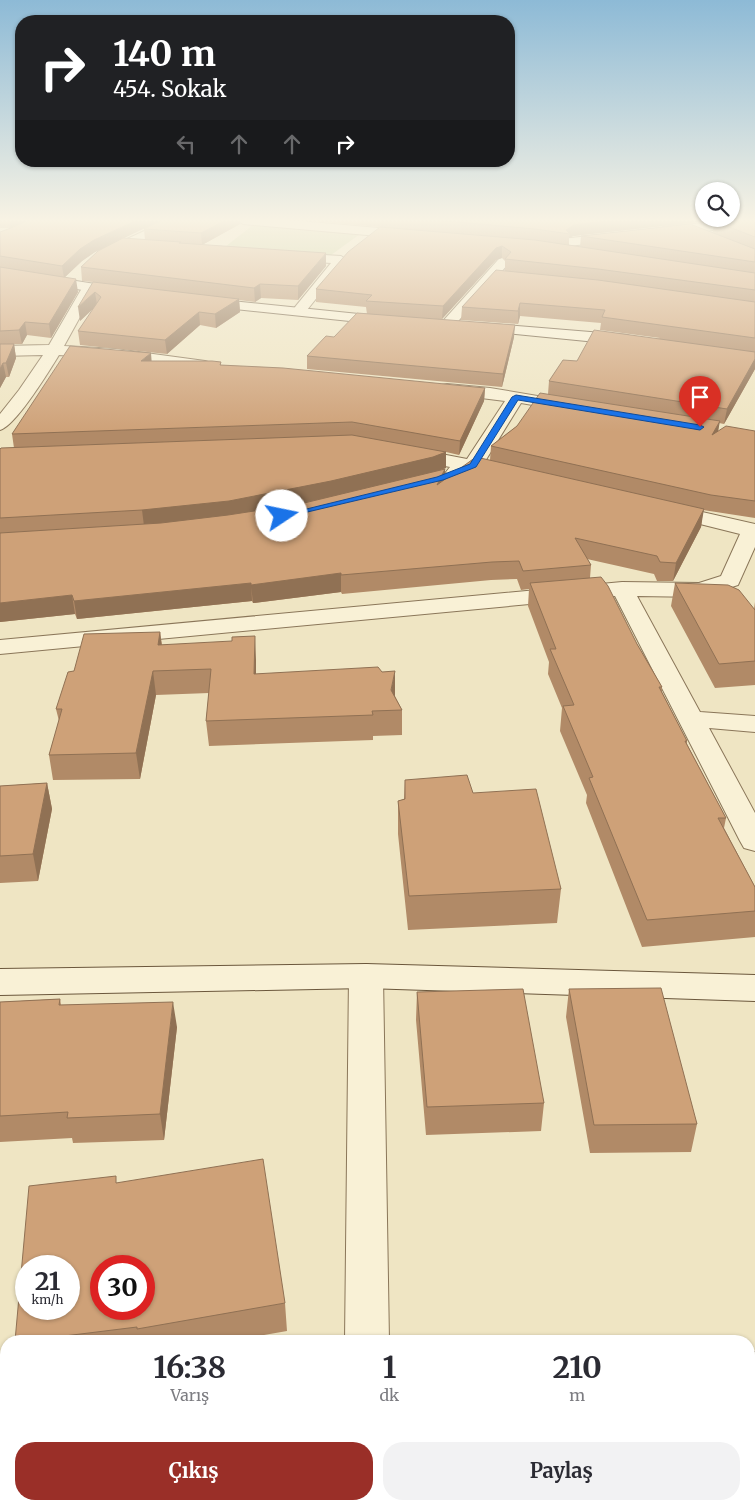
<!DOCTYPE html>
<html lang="tr">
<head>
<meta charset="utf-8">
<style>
	:root { --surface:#fff; --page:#f2f2f3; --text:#2b2b33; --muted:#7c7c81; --accent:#9a2f28 }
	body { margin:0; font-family:Merriweather,serif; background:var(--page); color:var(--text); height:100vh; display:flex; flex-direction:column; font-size:19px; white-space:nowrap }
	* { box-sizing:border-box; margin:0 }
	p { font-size:16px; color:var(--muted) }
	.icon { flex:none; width:28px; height:28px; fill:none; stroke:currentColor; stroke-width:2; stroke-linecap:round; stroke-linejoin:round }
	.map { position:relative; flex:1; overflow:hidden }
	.sheet { position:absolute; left:0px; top:1335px; width:755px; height:175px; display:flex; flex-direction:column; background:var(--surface); border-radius:20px 20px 0 0; box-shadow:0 1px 4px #0004 }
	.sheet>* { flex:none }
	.hud { position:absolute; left:15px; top:15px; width:500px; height:152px; border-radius:20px; box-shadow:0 1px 4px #0004; background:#202124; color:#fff; overflow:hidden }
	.buttons { position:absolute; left:695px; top:182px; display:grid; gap:10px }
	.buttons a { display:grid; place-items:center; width:45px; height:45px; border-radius:50%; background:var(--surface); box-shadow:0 1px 4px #0004; font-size:25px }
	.speed { position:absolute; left:15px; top:1255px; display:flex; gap:10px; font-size:25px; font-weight:700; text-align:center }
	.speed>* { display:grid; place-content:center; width:65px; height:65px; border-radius:50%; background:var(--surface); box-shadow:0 1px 4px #0004; line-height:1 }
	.speed small { font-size:12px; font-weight:400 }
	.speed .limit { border:8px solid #d22; background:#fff; color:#111 }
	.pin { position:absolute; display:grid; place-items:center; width:42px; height:42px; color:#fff; margin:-51px -21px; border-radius:50% 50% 50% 0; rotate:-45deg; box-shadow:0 0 5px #0007 }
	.pin .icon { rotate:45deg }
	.me { position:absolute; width:55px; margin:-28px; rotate:79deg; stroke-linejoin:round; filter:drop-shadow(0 0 4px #0008) }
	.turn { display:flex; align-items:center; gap:18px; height:105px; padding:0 15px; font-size:22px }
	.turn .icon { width:65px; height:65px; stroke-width:2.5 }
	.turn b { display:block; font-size:35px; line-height:42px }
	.lanes { display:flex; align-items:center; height:48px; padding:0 15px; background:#0003; justify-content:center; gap:25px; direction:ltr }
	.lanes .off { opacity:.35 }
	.eta { display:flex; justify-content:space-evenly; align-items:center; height:85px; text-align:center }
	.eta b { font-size:30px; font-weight:700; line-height:35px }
	.cta { display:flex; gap:10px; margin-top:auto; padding:10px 15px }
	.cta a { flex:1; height:58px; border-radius:20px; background:var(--accent); color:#fff; font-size:20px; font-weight:700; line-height:58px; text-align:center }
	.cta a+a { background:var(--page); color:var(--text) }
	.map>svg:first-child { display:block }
</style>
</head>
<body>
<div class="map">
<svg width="755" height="1510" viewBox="0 0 755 1510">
	<rect width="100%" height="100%" fill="#efe5c3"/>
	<path fill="#c3cd96" d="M253,225L360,234L327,258L221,250Z"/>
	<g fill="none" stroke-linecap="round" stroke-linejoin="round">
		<defs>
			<path id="street" d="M168,220H184L107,258L103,259L97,255L99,252Z
				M237,220H288L412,231L418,235L412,239L243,224Z
				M735,220H755V226L663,235L657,231L663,227Z
				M617,233L623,237L621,240L534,250L528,246L534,242Z
				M519,240L525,244L523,247L453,327H443L441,324L443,321L515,241Z
				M290,253L341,256L347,260L303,315H293L291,312L331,263L285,260L284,257L285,254Z
				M89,284L96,288L64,346L116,349L205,361L211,363L213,366L211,369L205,371L116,359L59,355C49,371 16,426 0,430V414L19,390L43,355L0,356V346L49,345L82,288Z
				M447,384L490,388L573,402L579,403L582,407L579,411L573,412L521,403L484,463L510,468L513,472L510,476C497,479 486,471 473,472C464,473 459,479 449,476L446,472L450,467L403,458L401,454L403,450L410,448L467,459L505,401L441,393L439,389L441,385Z
				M667,504L755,524V547L738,585L701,597L637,596L700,712L755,716V732L709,728L755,813V851L744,848L740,841L615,596L0,654V640L622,582L699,583L721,576L740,534L660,514L657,510L660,506Z
				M366,964L378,967L383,976L389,1341H345L349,976L354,967Z
				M755,1352V1396L749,1397V1353Z
				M0,1418H6V1466H0Z"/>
			<path id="secondary" d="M0,269L127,289L134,293L127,297L0,277Z
				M202,298L388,317L393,318L395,321L393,324L388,325L197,305L195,302L197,299Z
				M479,323L627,335L632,337L635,340L632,343L627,345L474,330L472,327L474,324Z
				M366,964L755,975V1001L366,988L0,995V969Z"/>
		</defs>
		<use href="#street" stroke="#8a7659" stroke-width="2"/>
		<use href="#secondary" stroke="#6b573c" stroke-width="2"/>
		<use href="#street" fill="#f9f1d6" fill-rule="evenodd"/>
		<use href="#secondary" fill="#f9f1d6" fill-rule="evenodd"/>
	</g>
	<path fill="#b18a67" d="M0,220H29L11,228H0Z
		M301,220H716L573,236L569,238V245L580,247L581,236L713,232L714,221L755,220V369L724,424L719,423L718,431H755V518L703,510L701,527L673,581H657L654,574L587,559L591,565L590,578L637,644L662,687V692L687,741V744L726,818L724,828L755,887V937L642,947L586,803L587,795L560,731L562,708L548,674L549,662L528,606L529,589L521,590L517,579L491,580L342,594L341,592L253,603L252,601L77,619L75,614L0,622V449L14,448L12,434L152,361L221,362V365L485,388L484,401L459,455L446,452V468L439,470L445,469V480L490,460L491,446L517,426L548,394L549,381L577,361L660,338L600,330L601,323L520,316L518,324L461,320L462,307L505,271V261L502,258L496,260L442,319L514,337L502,387L307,369V356L367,314L366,307L316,302V289L380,227Z
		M240,224L202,245L326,266L298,300L261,298L255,302L239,300L240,312L216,328L200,325L167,354L80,345L78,331L94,308L80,321L93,282L82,281L81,267L116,242L95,252L82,261L64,278L78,292L51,338L27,335L22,344H14L16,358L9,377H6L0,388V232L145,240L144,229Z
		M675,583L754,609L755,602V685L715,688L671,606Z
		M160,632L162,645L256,660V674L395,696L402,710V735L373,736V740L209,746L206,721L209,693L156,695L140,779L53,780L49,755L59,721L56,709L74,671Z
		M405,780L473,793L561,889L557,923L408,930L398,834V801L404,799Z
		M47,783L52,809L38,881L0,883V786Z
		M569,989L697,1124L691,1152L590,1153L566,1017Z
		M417,992L544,1103L541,1131L426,1135L416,1020Z
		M60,999L61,1005L177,1027L164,1140L73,1143L72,1138L0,1142V1002Z
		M285,1303L287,1331L229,1341H15Z
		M410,1504H525L526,1510H410Z
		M562,1504H683L685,1510H561Z
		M714,1504H749L755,1510H715Z"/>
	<path fill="#907154" d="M10,220H29L11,228Z
		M137,220H162L95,252L82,261L64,278L62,266L80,249L94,240Z
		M226,220H240V224L202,245L201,233Z
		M615,220H716L573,236L569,238L570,234L566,230L574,225Z
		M502,246V258L496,260L442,319L443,306L496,248Z
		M326,253V266L298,300V286Z
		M76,279L78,292L51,338L49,324Z
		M260,284L261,298L255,302L254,288Z
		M95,292L97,305L80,321L78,307Z
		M239,299L240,312L216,328L215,314Z
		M520,303V316L518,324V311Z
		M199,312L200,325L167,354L165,340Z
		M25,322L27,335L22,344L19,330Z
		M515,325L514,337L502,387L503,374Z
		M14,344L16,358L9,377L6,363Z
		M151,353L152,366L141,361Z
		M755,359V369L724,424L727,409Z
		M3,363L6,377L0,388V369Z
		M485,388L484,401L459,455L460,441Z
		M720,421L717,437L712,435Z
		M446,452V468L432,473L332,497L230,517L144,526L142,510Z
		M445,469V486L437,485Z
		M704,509L701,527L673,581L676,563Z
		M341,573V592L253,603L251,585Z
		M251,583L252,601L77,619L74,601Z
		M72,595L75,614L0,622V603Z
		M160,632L163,656L158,645Z
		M255,636L256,660V699L254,674Z
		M153,671L156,695L140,779L136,753Z
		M395,671V696L392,711L391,690Z
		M47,783L52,809L38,881L33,854Z
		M173,1002L177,1027L164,1140L160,1114Z"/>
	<path fill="#cea178" stroke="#907154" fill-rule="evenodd" d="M29,220H137L94,240L80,249L62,266L0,256V232L11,228Z
		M162,220H226L201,233L144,229Z
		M434,220H615L574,225L566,230L570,234L535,229Z
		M719,220H755V237L714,221Z
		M690,224L755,249V262L581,236Z
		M380,227L535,240L755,273V290L598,269L505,259L511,252L502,246L496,248L443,306L366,301L372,295L316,289L348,252Z
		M123,238L181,242L179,243L326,253L298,286L260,284L254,288L81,267L98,251Z
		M0,267L76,279L49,324L25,322L19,330L0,331Z
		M496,270L598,280L755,302V338L602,317L605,310L520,303L518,311L462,307Z
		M93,282L239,299L215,314L199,312L165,340L78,331L101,297L95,292L78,307Z
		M357,313L515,325L503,374L307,356L326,336L334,337Z
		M594,330L755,352V359L727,409L549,381L563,360L577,361Z
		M0,344H14L6,363H3L0,369Z
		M70,346L151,353L141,361H212L221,362L220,365L283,368L485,388L460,441L352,422L12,434Z
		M540,393L720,421L712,435L726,426L755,431V501L711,495L491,446L517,426Z
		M352,435L446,452L433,457L331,481L229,501L142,510L0,518V449L1,448Z
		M476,457L704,509L676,563L660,562L657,556L575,538L591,565L523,571L519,561L492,562L341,575V573L251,585V583L74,601L72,595L0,603V533L161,523L228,515L300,504L445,469L437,485Z
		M601,577L608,586L637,644L662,687H659L687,741H685L726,818H718L755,887V911L647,920L589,778L593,777L563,706L574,705L550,649H556L530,583Z
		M675,583L728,585L739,590L755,610V661L719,664Z
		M160,632L158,645L232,641V637L255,636L254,674L378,667L382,672L395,671L391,690L402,710L372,711L373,715L206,721L211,669L153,671L136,753L49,755L62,709H56L68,672L74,671L84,634Z
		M467,775L473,793L536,789L561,889L409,896L398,801L405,799V780Z
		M47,783L33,854L0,856V786Z
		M661,988L697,1124L594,1125L569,989Z
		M523,989L544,1103L427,1107L417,992Z
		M60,999L59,1005L173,1002L160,1114L67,1118L68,1112L0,1116V1002Z
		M263,1159L285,1303L137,1329V1327L24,1341H15L29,1186L116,1176V1183ZM26,1266H69V1309H26ZM101,1266H144V1309H101Z
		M755,1461V1510H732L730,1504H749V1462Z
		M169,1504H209V1510H121Z
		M256,1504H370V1510H256Z
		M414,1504H525L526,1510H415Z
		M571,1504H683L685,1510H572Z"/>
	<linearGradient id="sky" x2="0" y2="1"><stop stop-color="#8dbad6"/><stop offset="0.51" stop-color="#f8f3e4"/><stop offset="1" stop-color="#f8f3e4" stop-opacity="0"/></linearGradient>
	<rect width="755" height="432" fill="url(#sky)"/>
	<path fill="#1a73e8" stroke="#114b97" d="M516,395L700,425L704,427L700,430L518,400L476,467L443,480L282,518L278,516L437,477L470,464L512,397Z"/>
</svg>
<div class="buttons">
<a><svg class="icon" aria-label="search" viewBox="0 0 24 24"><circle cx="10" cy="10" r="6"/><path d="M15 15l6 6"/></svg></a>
</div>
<div class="speed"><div>21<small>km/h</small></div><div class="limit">30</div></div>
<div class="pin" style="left:700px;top:427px;background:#d93025"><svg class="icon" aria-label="arrive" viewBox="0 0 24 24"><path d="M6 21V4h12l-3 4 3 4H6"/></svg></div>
<svg class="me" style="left:282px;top:516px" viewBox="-20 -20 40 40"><circle r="19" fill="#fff"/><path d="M0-13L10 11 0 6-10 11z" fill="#1a73e8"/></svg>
<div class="hud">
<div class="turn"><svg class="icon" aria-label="right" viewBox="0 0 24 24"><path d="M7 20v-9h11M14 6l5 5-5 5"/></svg><div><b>140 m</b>454. Sokak</div></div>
<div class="lanes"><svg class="icon off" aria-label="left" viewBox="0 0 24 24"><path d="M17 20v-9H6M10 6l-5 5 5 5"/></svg><svg class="icon off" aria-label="ahead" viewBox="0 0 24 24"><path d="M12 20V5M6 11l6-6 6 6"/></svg><svg class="icon off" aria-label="ahead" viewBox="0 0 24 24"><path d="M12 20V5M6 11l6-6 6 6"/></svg><svg class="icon" aria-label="right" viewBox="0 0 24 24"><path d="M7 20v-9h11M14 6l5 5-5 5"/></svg></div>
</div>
<section class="sheet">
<div class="eta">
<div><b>16:38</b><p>Varış</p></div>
<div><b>1</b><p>dk</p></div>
<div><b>210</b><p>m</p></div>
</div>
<div class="cta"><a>Çıkış</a><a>Paylaş</a></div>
</section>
</div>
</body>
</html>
